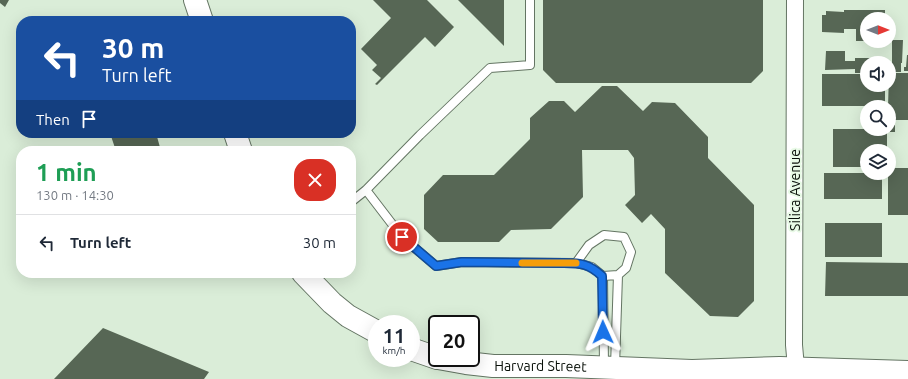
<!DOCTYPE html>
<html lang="en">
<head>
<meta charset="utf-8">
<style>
	:root { --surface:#fff; --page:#f6f6f7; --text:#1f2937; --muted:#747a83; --line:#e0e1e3 }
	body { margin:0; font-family:Ubuntu,sans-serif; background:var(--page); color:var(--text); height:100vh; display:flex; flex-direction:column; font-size:15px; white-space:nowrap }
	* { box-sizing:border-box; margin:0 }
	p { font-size:13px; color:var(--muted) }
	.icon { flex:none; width:22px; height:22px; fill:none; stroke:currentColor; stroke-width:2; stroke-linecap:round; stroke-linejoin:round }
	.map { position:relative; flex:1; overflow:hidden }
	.panel { position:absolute; left:16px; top:146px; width:340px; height:132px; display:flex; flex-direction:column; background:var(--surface); border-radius:16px; box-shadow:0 4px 16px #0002 }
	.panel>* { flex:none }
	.hud { position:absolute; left:16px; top:16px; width:340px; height:122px; border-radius:16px; box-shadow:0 4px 16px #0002; background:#1a4fa0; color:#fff; overflow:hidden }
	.needle { width:26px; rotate:90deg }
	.controls { position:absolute; left:860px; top:12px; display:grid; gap:8px }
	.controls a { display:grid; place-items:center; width:36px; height:36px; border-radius:50%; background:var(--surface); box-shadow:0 4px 16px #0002; font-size:20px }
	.speed { position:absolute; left:368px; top:315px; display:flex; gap:8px; font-size:20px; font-weight:700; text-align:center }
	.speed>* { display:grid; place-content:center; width:52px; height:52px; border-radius:50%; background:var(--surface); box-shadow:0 4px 16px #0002; line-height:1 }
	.speed small { font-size:10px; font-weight:400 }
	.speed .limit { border:2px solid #111; border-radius:6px; background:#fff; color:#111 }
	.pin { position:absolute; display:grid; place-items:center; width:34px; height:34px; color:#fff; margin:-17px; border:2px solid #fff; border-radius:50%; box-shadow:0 1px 4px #0007 }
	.me { position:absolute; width:44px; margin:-22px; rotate:359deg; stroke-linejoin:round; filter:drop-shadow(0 0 3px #0008) }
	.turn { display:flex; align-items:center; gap:14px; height:84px; padding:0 20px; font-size:18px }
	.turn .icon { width:52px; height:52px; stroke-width:2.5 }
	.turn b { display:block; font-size:28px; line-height:34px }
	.then { display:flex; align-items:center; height:38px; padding:0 20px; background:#0003; gap:8px; font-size:15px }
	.round { display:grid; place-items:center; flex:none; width:42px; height:42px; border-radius:16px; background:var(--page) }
	.head { display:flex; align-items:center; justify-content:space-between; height:68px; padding:0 20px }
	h1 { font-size:24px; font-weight:700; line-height:30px; color:#1e9e55 }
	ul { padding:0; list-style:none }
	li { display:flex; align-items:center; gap:12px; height:56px; padding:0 20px; border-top:1px solid var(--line) }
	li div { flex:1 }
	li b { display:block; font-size:15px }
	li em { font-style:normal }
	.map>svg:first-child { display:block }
</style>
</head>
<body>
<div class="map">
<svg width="908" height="379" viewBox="0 0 908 379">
	<rect width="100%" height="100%" fill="#daedd8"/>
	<path fill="#576755" d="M0,0H9L5,7L0,3Z
		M373,0H427L454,27L435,47L425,37L377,85L375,84L381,78L372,70L377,65L361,49L391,18Z
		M458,0H504V46Z
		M543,0H763V71L751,83H556L543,70Z
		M844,10H885V19H867V41H856V29H844V33L822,32V15H826V11L844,12Z
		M892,40H903L902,63H901V72H892Z
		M826,51H845V61H855V58H885V63H867V73H855V69L825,70Z
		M907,55H908V71H904V67H906Z
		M889,73H908V120H889V107H888Z
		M822,74H867V85H885V106H822Z
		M602,86H617L643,111L652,102L675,103L708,137V158L754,205V301L738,317L710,316L665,273V229L651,214L642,223L625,205L635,195L634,158L628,150H582L583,197L551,229L511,230L499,242H438L424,229V195L443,175H494L530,139V118L549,101H564L575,112Z
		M890,125H895V132H890Z
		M833,129H887V151H867V167H833Z
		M110,133H156L161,151H116Z
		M889,168H908V215H888V173H889Z
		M824,173H882V199H824Z
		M825,223H882V257H825Z
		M826,262L908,263V296H825Z
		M103,328L209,372L204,379H54Z"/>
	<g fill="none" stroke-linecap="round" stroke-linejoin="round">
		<defs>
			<path id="lane" d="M366,190L402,237L436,266L462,262L576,263L589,245L604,235L624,237L631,252L626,268L618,275L615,367
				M351,202L366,190L420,135L490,68L530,65V0
				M576,263L592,267L603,276L604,367
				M603,276L618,275"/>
			<path id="street" d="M795,0L794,345L797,379"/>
			<g id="secondary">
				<path d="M195,0L202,21"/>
				<path d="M235,133L241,151"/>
				<path d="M303,273L332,303L348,316L377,332"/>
				<path d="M411,349L437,358"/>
				<path id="s1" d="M438,358L466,363L493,366H566L692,371L780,368L908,372"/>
			</g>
		</defs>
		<use href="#lane" stroke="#647563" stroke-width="10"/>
		<use href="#street" stroke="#647563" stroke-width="18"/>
		<use href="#secondary" stroke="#647563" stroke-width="24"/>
		<use href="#lane" stroke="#fff" stroke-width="8"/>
		<use href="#street" stroke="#fff" stroke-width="16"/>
		<use href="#secondary" stroke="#fff" stroke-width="22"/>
	</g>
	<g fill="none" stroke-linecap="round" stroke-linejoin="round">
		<defs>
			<path id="route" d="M402,237L436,266L462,262L564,263C581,263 589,264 602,276L603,332"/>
		</defs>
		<use href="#route" stroke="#114b97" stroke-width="10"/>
		<use href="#route" stroke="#1a73e8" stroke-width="7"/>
		<path stroke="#f59e0b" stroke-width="7" d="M522,263H576"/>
	</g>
	<g text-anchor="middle" stroke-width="4" stroke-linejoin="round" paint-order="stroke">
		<g font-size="14" fill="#091009" stroke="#e8fae6">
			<text transform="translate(795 190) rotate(-90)" y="5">Silica Avenue</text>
			<text dy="5" stroke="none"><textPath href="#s1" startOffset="103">Harvard Street</textPath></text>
		</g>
	</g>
</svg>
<div class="controls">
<a><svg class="needle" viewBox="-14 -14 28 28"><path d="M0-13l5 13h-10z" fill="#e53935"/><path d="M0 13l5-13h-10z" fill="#747a83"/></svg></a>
<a><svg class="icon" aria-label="sound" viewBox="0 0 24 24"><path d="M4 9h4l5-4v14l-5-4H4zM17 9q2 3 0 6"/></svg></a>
<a><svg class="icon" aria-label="search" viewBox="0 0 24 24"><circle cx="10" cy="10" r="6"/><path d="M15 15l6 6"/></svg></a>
<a><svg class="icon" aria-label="layers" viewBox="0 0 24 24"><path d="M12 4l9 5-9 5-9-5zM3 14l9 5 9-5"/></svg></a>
</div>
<div class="speed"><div>11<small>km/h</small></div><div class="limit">20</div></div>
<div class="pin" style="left:402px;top:237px;background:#d93025"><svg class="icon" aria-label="arrive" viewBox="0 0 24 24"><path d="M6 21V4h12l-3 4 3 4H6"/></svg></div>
<svg class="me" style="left:603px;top:332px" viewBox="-20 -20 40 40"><path d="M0-17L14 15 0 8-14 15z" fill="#1a73e8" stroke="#fff" stroke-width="4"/></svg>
<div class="hud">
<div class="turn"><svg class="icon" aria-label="left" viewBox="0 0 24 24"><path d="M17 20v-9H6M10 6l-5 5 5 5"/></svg><div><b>30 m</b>Turn left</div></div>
<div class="then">Then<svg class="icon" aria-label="arrive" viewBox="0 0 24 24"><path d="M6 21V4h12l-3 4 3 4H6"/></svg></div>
</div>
<section class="panel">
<div class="head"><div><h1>1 min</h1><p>130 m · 14:30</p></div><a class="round" style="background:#d93025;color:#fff"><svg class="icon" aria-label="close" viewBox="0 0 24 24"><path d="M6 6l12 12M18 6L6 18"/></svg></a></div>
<ul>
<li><svg class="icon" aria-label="left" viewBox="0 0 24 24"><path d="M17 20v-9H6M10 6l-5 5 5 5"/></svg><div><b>Turn left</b></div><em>30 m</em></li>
</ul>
</section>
</div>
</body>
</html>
